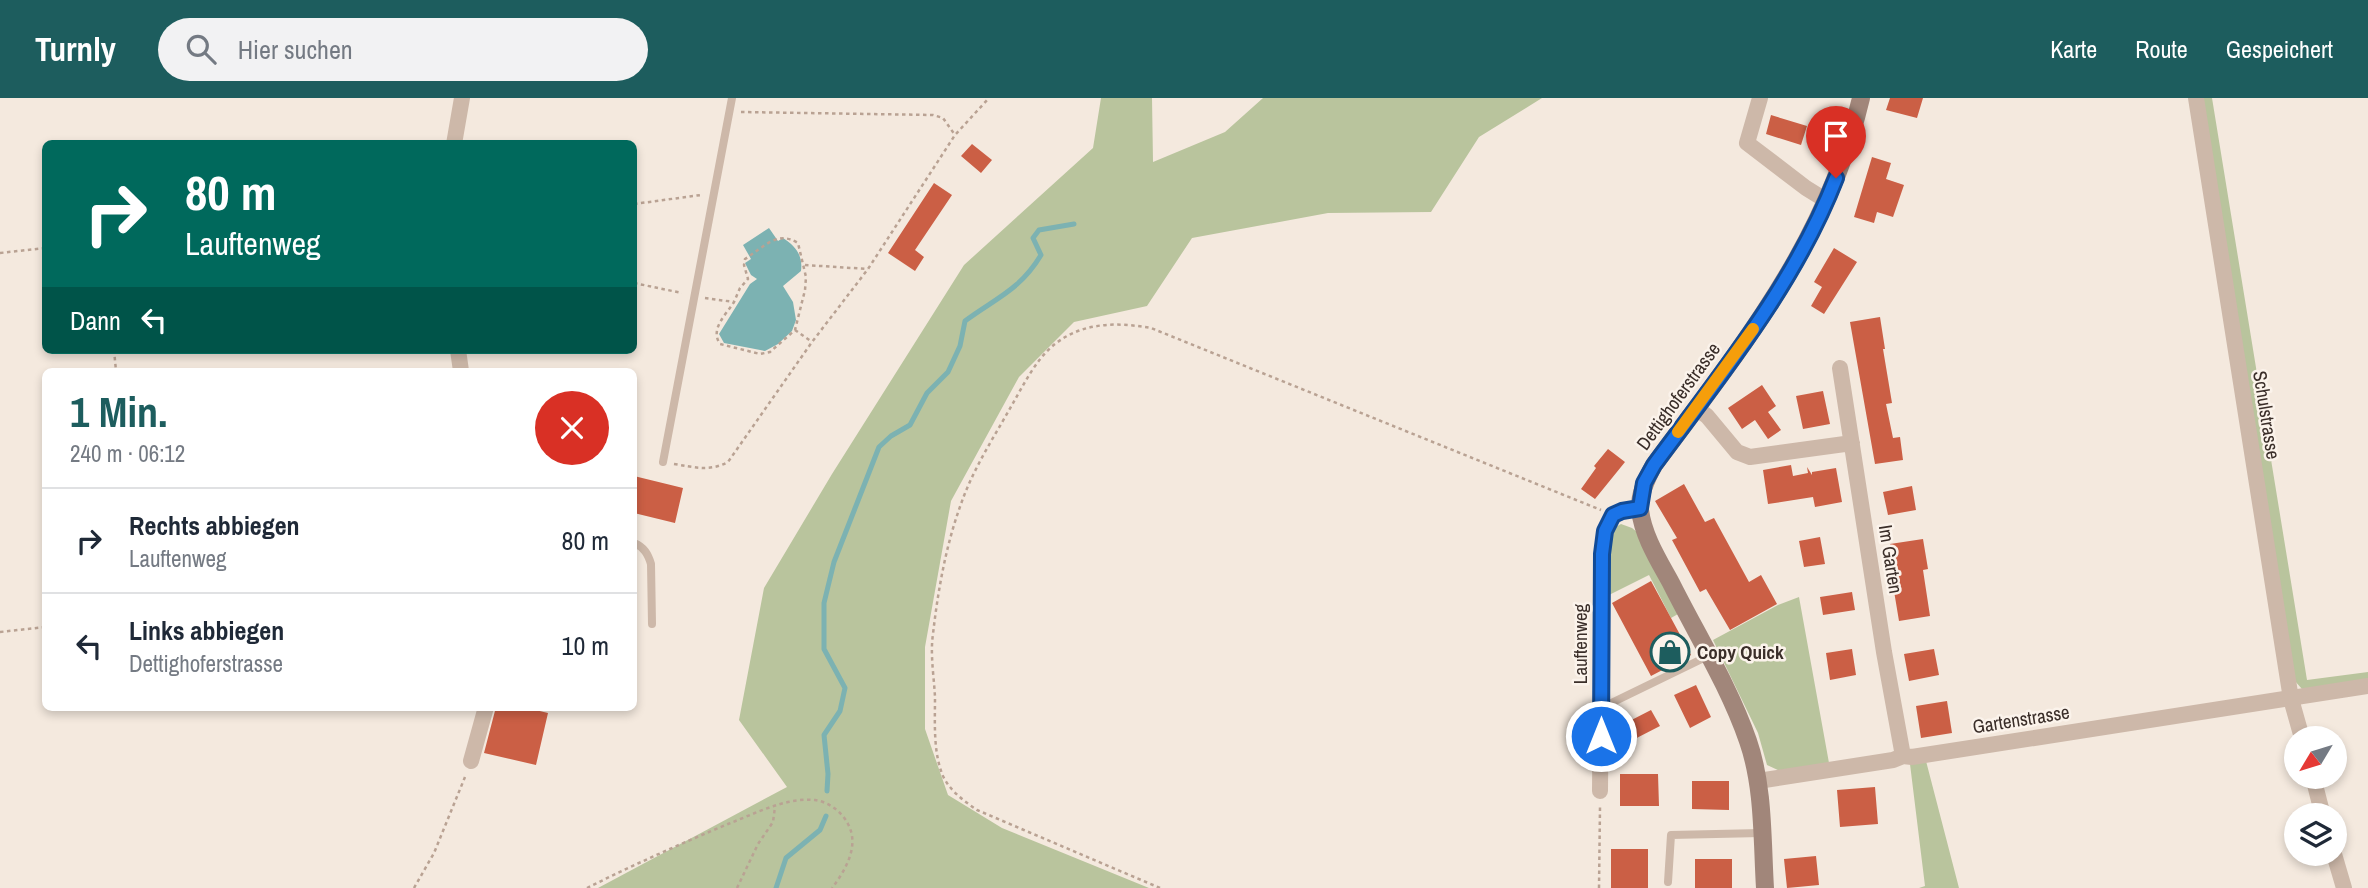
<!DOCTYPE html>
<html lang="de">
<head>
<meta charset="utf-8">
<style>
	:root { --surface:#fff; --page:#f2f2f3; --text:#1f2937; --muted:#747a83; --line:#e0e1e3; --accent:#1d5d5e }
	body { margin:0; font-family:"Archivo Narrow",sans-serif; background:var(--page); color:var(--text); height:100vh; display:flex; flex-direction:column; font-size:26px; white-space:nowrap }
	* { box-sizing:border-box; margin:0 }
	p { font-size:23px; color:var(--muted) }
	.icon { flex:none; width:38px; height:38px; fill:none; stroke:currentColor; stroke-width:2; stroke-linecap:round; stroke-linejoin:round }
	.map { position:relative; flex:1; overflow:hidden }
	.panel { position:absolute; left:42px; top:270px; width:595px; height:343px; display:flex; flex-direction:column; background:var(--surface); border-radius:10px; box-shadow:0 4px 10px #0003 }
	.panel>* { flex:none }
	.guide { position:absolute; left:42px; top:42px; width:595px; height:214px; border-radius:10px; box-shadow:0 4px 10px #0003; background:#00695c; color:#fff; overflow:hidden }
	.needle { width:46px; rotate:232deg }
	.tools { position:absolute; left:2284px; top:628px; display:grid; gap:14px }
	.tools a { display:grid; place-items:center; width:63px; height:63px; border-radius:50%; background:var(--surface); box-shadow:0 4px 10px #0003; font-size:35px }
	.pin { position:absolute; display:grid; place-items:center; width:60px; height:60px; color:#fff; margin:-72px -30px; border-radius:50% 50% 50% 0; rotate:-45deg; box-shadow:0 0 7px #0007 }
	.pin .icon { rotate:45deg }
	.me { position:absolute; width:77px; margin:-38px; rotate:0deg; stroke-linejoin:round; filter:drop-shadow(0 0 5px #0008) }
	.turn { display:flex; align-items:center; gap:24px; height:147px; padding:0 28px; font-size:32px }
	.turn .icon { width:91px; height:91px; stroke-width:2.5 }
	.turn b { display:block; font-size:49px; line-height:60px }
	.then { display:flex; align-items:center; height:66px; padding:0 28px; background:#0003; gap:14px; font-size:26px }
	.round { display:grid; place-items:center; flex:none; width:74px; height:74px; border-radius:37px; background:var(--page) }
	.overview { display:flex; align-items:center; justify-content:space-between; height:119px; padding:0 28px }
	h1 { font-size:42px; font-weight:700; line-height:52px; color:var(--accent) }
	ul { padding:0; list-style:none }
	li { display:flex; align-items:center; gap:21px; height:105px; padding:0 28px; border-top:2px solid var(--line) }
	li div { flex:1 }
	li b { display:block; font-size:26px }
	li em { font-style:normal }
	header { display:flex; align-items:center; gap:42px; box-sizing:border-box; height:98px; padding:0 35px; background:var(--accent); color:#fff }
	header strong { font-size:33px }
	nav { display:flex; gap:38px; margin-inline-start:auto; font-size:24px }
	.search { width:490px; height:63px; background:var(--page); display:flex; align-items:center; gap:18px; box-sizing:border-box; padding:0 24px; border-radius:38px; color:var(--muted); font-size:26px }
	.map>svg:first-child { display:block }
</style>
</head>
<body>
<header>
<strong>Turnly</strong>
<div class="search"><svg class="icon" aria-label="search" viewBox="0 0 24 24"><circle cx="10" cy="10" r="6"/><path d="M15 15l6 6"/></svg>Hier suchen</div>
<nav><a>Karte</a><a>Route</a><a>Gespeichert</a></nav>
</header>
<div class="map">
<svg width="2368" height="790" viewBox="0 0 2368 790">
	<rect width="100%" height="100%" fill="#f4e9de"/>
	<path fill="#b9c49d" d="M1101,0H1152L1153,64L1225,34L1263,0H1542L1479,39L1431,114L1328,115L1192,140L1147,208L1074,224L1019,279L951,403L925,549V631L948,697L1002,730L1149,790H598L787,689L739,622L764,490L832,376L964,167L1093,50Z
		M2200,0H2212L2307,582L2368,574V584L2302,591L2294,582Z
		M1621,426L1632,430L1637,434L1678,516L1671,520L1649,477L1605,499L1612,431Z
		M1799,499L1829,665L1780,673L1767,667L1758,635L1713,542L1778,507Z
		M1926,663L1959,790H1919L1925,788L1910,666Z"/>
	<path fill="#7cb2b2" d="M769,130L778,143L783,140C796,148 803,158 801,173L783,188L793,204L796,222L792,233L778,246L765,253L724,245L719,236L750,186L757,181L751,177L745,165L751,161L743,147Z"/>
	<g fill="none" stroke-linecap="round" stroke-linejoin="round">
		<path stroke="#7cb2b2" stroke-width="5" d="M827,693L828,676L824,637L840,613L845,590L824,551V505L834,464L879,349L891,338L910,327L927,295L948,274L960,248L965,223C996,200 1020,192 1041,157L1033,140L1039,132L1074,126
			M776,790L786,760L820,732L826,718"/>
	</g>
	<path fill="#cb5f45" d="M1890,0H1923L1917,20L1886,12Z
		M1771,17L1807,28L1801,47L1766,36Z
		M972,46L992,62L981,75L961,58Z
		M1872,59L1891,65L1886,81L1904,87L1893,119L1877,114L1874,125L1854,119Z
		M934,85L952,97L915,152L924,159L915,173L888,155Z
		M1834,150L1857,164L1824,216L1811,208L1822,189L1814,184Z
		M1880,219L1885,251H1883L1892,305L1886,306L1893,340L1900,339L1903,362L1875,366L1850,224Z
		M1762,287L1776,308L1768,314L1781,332L1768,341L1755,322L1742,331L1728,310Z
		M1823,293L1830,326L1803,331L1796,298Z
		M1608,351L1625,364L1595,401L1581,391L1596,370L1594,368Z
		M1791,367L1793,378L1808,375L1807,369L1812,377V374L1836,370L1842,404L1815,409L1813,399L1768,406L1763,372Z
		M634,378L683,390L675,425L634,415Z
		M1684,386L1705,424L1714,420L1749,484L1761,477L1777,506L1730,532L1706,491L1700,494L1672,442L1677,440L1655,403Z
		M1912,388L1916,412L1888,417L1883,394Z
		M1820,439L1825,466L1804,469L1799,443Z
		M1923,441L1928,471L1923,472L1930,518L1899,523L1894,493H1898L1890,446Z
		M1651,483L1691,557L1651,578L1612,505Z
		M1852,494L1855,512L1823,517L1820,499Z
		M1852,551L1856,577L1830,582L1826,555Z
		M1934,551L1939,577L1909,583L1904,556Z
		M1696,587L1711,619L1690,630L1674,597Z
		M1947,603L1952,635L1921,640L1916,608Z
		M496,609H523L548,615L536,667L484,655Z
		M1651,612L1660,628L1625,646L1616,630Z
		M1620,676H1658L1659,708H1620Z
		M1692,683H1729V712L1692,711Z
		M1875,689L1878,726L1840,729L1837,692Z
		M1611,751H1648V790H1611Z
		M1816,758L1819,787L1787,790L1784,761Z
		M1695,761H1732V790H1695Z"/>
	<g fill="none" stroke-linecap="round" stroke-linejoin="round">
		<path stroke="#b9a293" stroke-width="2.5" stroke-dasharray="3.5 3.5" stroke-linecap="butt" d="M741,14L933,17L943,20L955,37
			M634,106L701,97
			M0,155L46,150
			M805,167L868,171
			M634,185L682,195
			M705,200L734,204C725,218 710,231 720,246L760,256L770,254L795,232L805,192L806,179L798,145C777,132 764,149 745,161L744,167L748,181L740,190L734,204
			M795,232L812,244
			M114,252L116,273
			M674,366C694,369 709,374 728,364L812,244L868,171L955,37L989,0
			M0,534L46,529
			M414,790L434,755L465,679
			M587,790C633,767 680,746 728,726C754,716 786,699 815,702C829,704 842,714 848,726C860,748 845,773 832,790
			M737,790L758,746L773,724L775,709
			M1160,790L977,712C964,703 950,693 943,678C933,654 935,625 935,599C934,579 930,556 933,536C938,492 946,447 961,406C973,371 994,339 1012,307C1024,286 1036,261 1055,246C1083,224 1117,224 1151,230L1601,412
			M1599,790L1600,709"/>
		<path stroke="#cdb8a9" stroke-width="8" d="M663,364L732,0
			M634,445C644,449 648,456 651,466L652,526
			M1601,610L1708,558
			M1668,784L1671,737L1761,735"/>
		<path stroke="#cdb8a9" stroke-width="16" d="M1760,0L1747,45L1806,90L1827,103
			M2196,0L2291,601L2302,640
			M454,46L462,0
			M458,252L461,273
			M1840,270L1884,554L1903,658
			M1696,310L1707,318L1737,354L1750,359L1852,345
			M471,663L486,609
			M2313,679L2323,718
			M1758,683L1893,662L1903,658L1912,659L2368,588
			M1600,693L1602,456C1606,427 1606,413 1640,410
			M2334,756L2344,790"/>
		<path stroke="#a1867a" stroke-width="18" d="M1765,790C1762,742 1764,689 1748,643C1729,588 1697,537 1671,485C1659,463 1643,438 1640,412C1639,396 1646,381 1654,367C1740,251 1827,145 1861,0"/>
	</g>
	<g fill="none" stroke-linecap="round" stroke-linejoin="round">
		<defs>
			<path id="route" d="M1601,638L1602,456L1605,433L1613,417L1622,413L1640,410L1644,385L1654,367C1721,276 1795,186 1836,80"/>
		</defs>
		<use href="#route" stroke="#114b97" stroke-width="18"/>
		<use href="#route" stroke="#1a73e8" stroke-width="12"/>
		<path stroke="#f59e0b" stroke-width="12" d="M1678,334L1753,231"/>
	</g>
	<defs>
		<symbol id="shop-ring" viewBox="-11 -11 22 22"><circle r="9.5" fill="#fbf3eb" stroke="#1d5d5e" stroke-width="1.5"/><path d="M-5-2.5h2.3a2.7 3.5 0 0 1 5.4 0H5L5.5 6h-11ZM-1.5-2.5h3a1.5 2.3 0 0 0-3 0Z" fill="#1d5d5e"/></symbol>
	</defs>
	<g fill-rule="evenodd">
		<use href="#shop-ring" x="1648" y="532" width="44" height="44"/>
	</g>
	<g text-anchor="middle" stroke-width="5" stroke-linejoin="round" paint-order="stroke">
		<g font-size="19" fill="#3a2e29" stroke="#fbf3eb">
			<text transform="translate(1678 298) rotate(-54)" y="7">Dettighoferstrasse</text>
			<text transform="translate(2267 317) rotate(81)" y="7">Schulstrasse</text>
			<text transform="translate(1891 461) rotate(81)" y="7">Im Garten</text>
			<text transform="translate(1580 546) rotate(-90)" y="7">Lauftenweg</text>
			<text transform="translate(2021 621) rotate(-9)" y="7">Gartenstrasse</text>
		</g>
		<g font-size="19" font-weight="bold" fill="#3a2e29" stroke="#fbf3eb" text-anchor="start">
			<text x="1697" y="561">Copy Quick</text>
		</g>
	</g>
</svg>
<div class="tools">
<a><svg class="needle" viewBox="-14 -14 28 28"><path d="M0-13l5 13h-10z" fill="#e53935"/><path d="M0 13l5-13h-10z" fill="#747a83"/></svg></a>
<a><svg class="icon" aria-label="layers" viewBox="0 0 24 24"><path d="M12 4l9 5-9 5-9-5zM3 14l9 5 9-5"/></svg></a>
</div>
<div class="pin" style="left:1836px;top:80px;background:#d93025"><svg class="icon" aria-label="arrive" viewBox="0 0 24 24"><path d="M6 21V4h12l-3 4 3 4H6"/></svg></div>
<svg class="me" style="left:1601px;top:638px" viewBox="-20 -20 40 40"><circle r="17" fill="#1a73e8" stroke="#fff" stroke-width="3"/><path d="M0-11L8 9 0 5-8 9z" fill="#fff"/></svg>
<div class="guide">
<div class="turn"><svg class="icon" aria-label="right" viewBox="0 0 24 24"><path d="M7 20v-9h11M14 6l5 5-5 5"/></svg><div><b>80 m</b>Lauftenweg</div></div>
<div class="then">Dann<svg class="icon" aria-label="left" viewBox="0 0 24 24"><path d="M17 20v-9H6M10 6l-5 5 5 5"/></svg></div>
</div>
<section class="panel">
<div class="overview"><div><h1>1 Min.</h1><p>240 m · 06:12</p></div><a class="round" style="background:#d93025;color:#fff"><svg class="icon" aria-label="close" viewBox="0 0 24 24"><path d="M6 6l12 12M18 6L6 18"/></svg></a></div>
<ul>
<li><svg class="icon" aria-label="right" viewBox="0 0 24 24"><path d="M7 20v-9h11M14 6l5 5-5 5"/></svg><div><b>Rechts abbiegen</b><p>Lauftenweg</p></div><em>80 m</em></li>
<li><svg class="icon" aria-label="left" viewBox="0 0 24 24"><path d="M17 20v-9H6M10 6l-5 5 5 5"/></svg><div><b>Links abbiegen</b><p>Dettighoferstrasse</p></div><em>10 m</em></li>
</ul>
</section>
</div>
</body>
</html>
